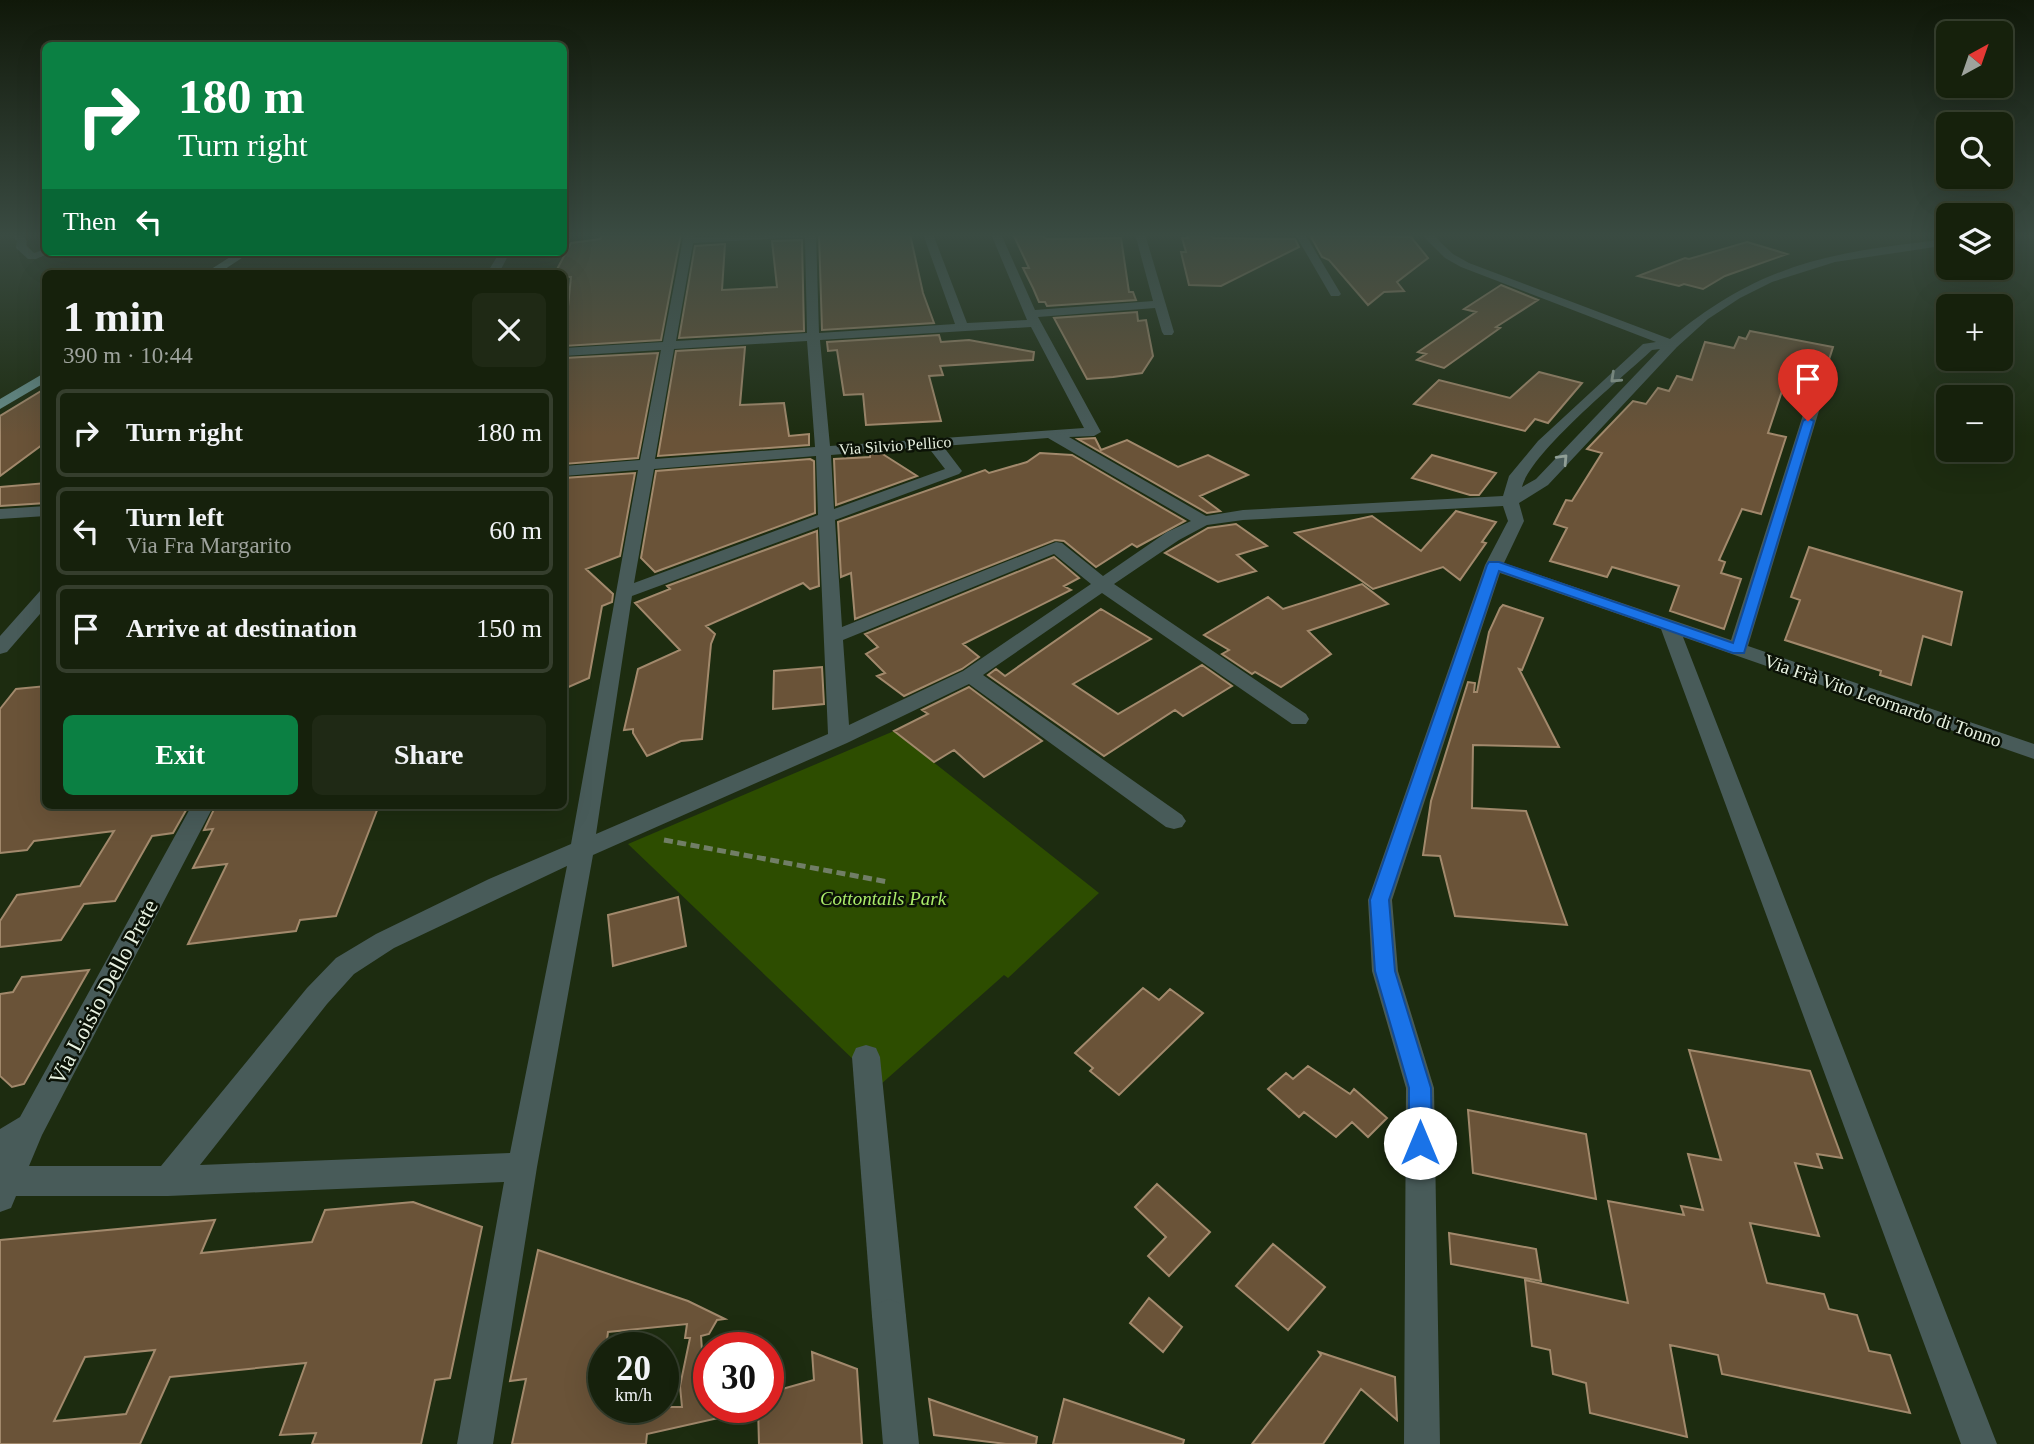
<!DOCTYPE html>
<html lang="en">
<head>
<meta charset="utf-8">
<style>
	:root { --surface:#16210c; --page:#1f2915; --text:#f1f3f6; --muted:#9ea39d; --line:#353e2d; --accent:#0b8043 }
	body { margin:0; font-family:Georgia,serif; background:var(--page); color:var(--text); height:100vh; display:flex; flex-direction:column; font-size:26px; white-space:nowrap }
	* { box-sizing:border-box; margin:0 }
	p { font-size:23px; color:var(--muted) }
	.icon { flex:none; width:38px; height:38px; fill:none; stroke:currentColor; stroke-width:2; stroke-linecap:round; stroke-linejoin:round }
	.map { position:relative; flex:1; overflow:hidden }
	.details { position:absolute; left:42px; top:270px; width:525px; height:539px; display:flex; flex-direction:column; background:var(--surface); border-radius:10px; box-shadow:0 7px 28px #0002,0 0 0 2px var(--line) }
	.details>* { flex:none }
	.top-card { position:absolute; left:42px; top:42px; width:525px; height:214px; border-radius:10px; box-shadow:0 7px 28px #0002,0 0 0 2px var(--line); background:#0b8043; color:#fff; overflow:hidden }
	.needle { width:46px; rotate:40deg }
	.controls { position:absolute; left:1936px; top:21px; display:grid; gap:14px }
	.controls a { display:grid; place-items:center; width:77px; height:77px; border-radius:10px; background:var(--surface); box-shadow:0 7px 28px #0002,0 0 0 2px var(--line); font-size:35px }
	.speed { position:absolute; left:588px; top:1332px; display:flex; gap:14px; font-size:35px; font-weight:700; text-align:center }
	.speed>* { display:grid; place-content:center; width:91px; height:91px; border-radius:50%; background:var(--surface); box-shadow:0 7px 28px #0002,0 0 0 2px var(--line); line-height:1 }
	.speed small { font-size:18px; font-weight:400 }
	.speed .limit { border:10px solid #d22; background:#fff; color:#111 }
	.pin { position:absolute; display:grid; place-items:center; width:60px; height:60px; color:#fff; margin:-72px -30px; border-radius:50% 50% 50% 0; rotate:-45deg; box-shadow:0 0 7px #0007 }
	.pin .icon { rotate:45deg }
	.me { position:absolute; width:77px; margin:-38px; rotate:0deg; stroke-linejoin:round; filter:drop-shadow(0 0 5px #0008) }
	.turn { display:flex; align-items:center; gap:24px; height:147px; padding:0 21px; font-size:32px }
	.turn .icon { width:91px; height:91px; stroke-width:2.5 }
	.turn b { display:block; font-size:49px; line-height:60px }
	.then { display:flex; align-items:center; height:66px; padding:0 21px; background:#0003; gap:14px; font-size:26px }
	.round { display:grid; place-items:center; flex:none; width:74px; height:74px; border-radius:10px; background:var(--page) }
	.head { display:flex; align-items:center; justify-content:space-between; height:119px; padding:0 21px }
	h1 { font-size:42px; font-weight:600; line-height:52px }
	.button { display:flex; gap:14px; margin-top:auto; padding:14px 21px }
	.button a { flex:1; height:80px; border-radius:10px; background:var(--accent); color:#fff; font-size:28px; font-weight:600; line-height:80px; text-align:center }
	.button a+a { background:var(--page); color:var(--text) }
	ul { padding:0; list-style:none }
	li { display:flex; align-items:center; gap:21px; height:88px; margin:0 14px 10px; padding:0 7px; border:4px solid var(--line); border-radius:10px }
	li div { flex:1 }
	li b { display:block; font-size:26px }
	li em { font-style:normal }
	.map>svg:first-child { display:block }
</style>
</head>
<body>
<div class="map">
<svg width="2034" height="1444" viewBox="0 0 2034 1444">
	<rect width="100%" height="100%" fill="#1d2c10"/>
	<path fill="#2d4d00" d="M894,731L1099,893L1008,978L1004,975L880,1085L628,844Z"/>
	<path fill="#6a5338" stroke="#a2896c" stroke-width="2" fill-rule="evenodd" d="M603,234H681L661,340L564,346L571,277H564V273H555L571,243L600,239Z
		M819,234H910L923,293L934,323L822,330Z
		M1013,234H1039L1047,239L1121,238L1129,292H1133L1136,300L1047,306L1045,302H1039L1033,288L1023,268H1029Z
		M1186,234H1211L1213,238L1295,239L1299,247L1221,286L1189,285L1181,252H1186L1182,238H1188Z
		M1310,235L1411,237L1428,258L1397,282L1404,291L1384,292L1368,305L1329,260L1322,257Z
		M802,240L804,331L679,338L695,246L725,244L722,290L777,287L772,241Z
		M1747,242L1787,254L1725,276L1703,289L1684,284L1679,286L1638,276L1685,258L1689,259Z
		M1501,285L1538,300L1496,327L1500,328L1444,368L1417,360L1426,354L1418,352L1476,312L1464,309Z
		M1137,312L1138,321L1146,320L1153,356L1142,373L1113,377L1087,379L1054,318Z
		M1750,331L1833,347L1827,366L1823,365L1815,370L1808,390L1784,385L1768,433L1786,437L1761,514L1742,509L1719,560L1725,562L1721,573L1741,579L1724,629L1670,611L1679,586L1612,567L1607,577L1550,561L1567,528L1554,524L1566,500L1572,501L1602,453L1587,449L1633,401L1646,404L1658,388L1669,391L1677,376L1692,380L1705,342L1734,348L1739,337L1746,339Z
		M939,335L941,342L969,340L1034,352L1033,360L940,366L943,375L929,376L941,421L866,425L863,394L844,395L837,350L828,351L827,342Z
		M745,347L740,405L784,403L789,436L809,434V445L658,456L676,351Z
		M658,353L638,458L564,464V358Z
		M1539,372L1582,383L1548,423L1535,419L1525,431L1414,404L1439,380L1510,398Z
		M46,388V442L0,476V416Z
		M1095,438L1101,450L1127,440L1178,467L1208,455L1248,475L1200,496L1220,511L1207,513L1078,439Z
		M881,453L917,476L836,505L834,459L870,457V454Z
		M1040,453L1072,455L1185,521L1137,547L1132,544L1096,567L1064,541L1055,540L855,619L851,573L841,577L838,522L985,470L989,473L1027,462Z
		M1432,455L1496,473L1479,495H1470L1412,478Z
		M810,459L814,461L815,513L655,572L641,558L656,471Z
		M635,473L620,556L586,569L613,594L612,602L602,606L589,678L564,689V478Z
		M46,483V503L0,506V487Z
		M1456,511L1496,522L1482,542L1486,543L1460,580L1443,567L1373,589L1295,533L1372,516L1421,551Z
		M1236,524L1267,546L1237,555L1256,571L1218,582L1165,553L1208,528Z
		M817,531L819,586L810,589L803,583L706,626L715,634L711,644L702,739L681,741L647,756L633,733V729L624,730L638,669L680,650L635,603L670,589L667,586Z
		M1809,547L1962,592L1951,645L1923,636L1911,685L1880,675L1881,671L1785,640L1800,600L1791,597Z
		M1054,557L1079,578L1064,586L1071,590L963,644L979,657L962,669L904,696L877,676L885,673L866,654L878,647L865,634Z
		M1362,584L1388,604L1308,631L1331,654L1281,687L1255,672L1252,674L1222,654L1229,650L1204,635L1268,597L1283,609Z
		M1503,605L1543,618L1522,670L1519,669L1559,747L1473,745L1472,808L1526,811L1567,925L1455,916L1440,856L1423,855L1431,801L1468,682L1475,683L1474,692H1477L1489,632L1500,608Z
		M1101,609L1151,639L1073,684L1118,714L1202,665L1232,686L1183,716L1175,710L1104,756L988,675L996,669L1005,676Z
		M822,667L824,704L773,709L774,671Z
		M46,686V805H189L173,833L152,836L115,901L84,904L61,940L0,947V921L17,895L80,886L114,831L34,841L27,850L0,853V709L16,689Z
		M969,687L1042,741L984,777L954,750L934,762L894,731L928,714L922,710Z
		M216,805H379L336,916L300,920L296,931L188,944L227,864L193,868L213,829L204,830Z
		M678,897L686,946L613,966L608,915Z
		M89,970L24,1084L12,1087L0,1076V994L13,992L22,977Z
		M1143,988L1159,1000L1170,989L1203,1013L1119,1095L1090,1071L1093,1068L1075,1053Z
		M1689,1050L1810,1071L1842,1158L1817,1154L1822,1168L1795,1163L1819,1236L1750,1223L1767,1283L1824,1294L1829,1309L1857,1315L1869,1351L1890,1355L1910,1413L1722,1374L1718,1355L1670,1345L1687,1437L1590,1413L1586,1383L1553,1374L1550,1350L1532,1346L1525,1280L1628,1303L1608,1201L1684,1215L1681,1206L1703,1210L1688,1154L1721,1160Z
		M1308,1066L1350,1094L1354,1089L1387,1118L1368,1137L1352,1122L1336,1137L1304,1112L1299,1117L1268,1089L1286,1073L1293,1079Z
		M1468,1110L1586,1134L1596,1199L1473,1173Z
		M1157,1184L1210,1232L1169,1276L1148,1256L1166,1237L1135,1207Z
		M413,1202L482,1227L450,1378L435,1380L421,1444H312L316,1433L280,1435L306,1363L170,1377L140,1444H0V1240L215,1220L201,1253L312,1242L325,1210ZM155,1350L126,1414L54,1421L85,1357Z
		M1449,1233L1536,1249L1541,1281L1451,1264Z
		M1273,1244L1325,1287L1288,1330L1236,1286Z
		M538,1250L688,1301L725,1319L717,1320L709,1334L701,1336L704,1378L709,1377V1407H722L723,1417L647,1434L646,1444H512L526,1379L510,1381ZM687,1324L685,1338H690L680,1386L682,1407H604V1398L599,1399L604,1348H606L608,1332Z
		M1149,1298L1182,1327L1163,1352L1130,1323Z
		M812,1352L857,1369L862,1444H759L758,1407H768V1393L814,1380Z
		M1319,1352L1395,1377L1397,1420L1361,1389L1323,1444H1252L1321,1355Z
		M929,1399L1037,1437L1036,1444H1006L934,1435Z
		M1064,1399L1184,1440L1183,1444H1053Z"/>
	<g fill="none" stroke-linecap="round" stroke-linejoin="round">
		<path stroke="#717e66" stroke-width="5" stroke-dasharray="9 4.5" stroke-linecap="butt" d="M664,840L888,882"/>
		<path fill="#485b59" fill-rule="evenodd" d="M866,1045L876,1048L880,1057L906,1316L901,1328L889,1333L877,1328L872,1316L852,1057L856,1048Z"/>
		<path fill="#485b59" fill-rule="evenodd" d="M10,234H21L27,241L26,245L34,253L46,249V252H52L36,259H28L16,248L17,241Z
			M684,234H694V237L816,234L819,333L955,324L923,234H933L967,323L1027,320L991,234H1001L1035,310L1153,301L1135,234H1145L1174,332L1172,335H1164L1162,332L1155,308L1038,317L1101,432L1094,436L1069,437L1206,516L1243,510L1503,496L1509,476L1538,441L1643,344L1656,342L1461,267L1445,258L1421,234H1432L1453,254L1469,263L1670,339C1762,262 1833,252 1948,239V245L1835,262L1772,282L1740,298L1708,319L1677,347L1548,485L1519,503L1524,521L1504,563L1731,640L1817,371L1824,367L1831,371L1748,646L2034,744V759L1683,637L1997,1444H1961L1661,629L1500,573L1392,900L1398,971L1434,1088L1440,1444H1404L1406,1088L1372,971L1368,900L1485,565L1508,521L1503,506L1243,520L1207,525L1179,540L1114,584L1306,714L1309,719L1306,724H1292L1102,593L983,675L1182,815L1186,821L1182,827L1174,829L1166,827L969,684L847,743L593,855L537,1167L493,1444H457L504,1182L168,1196H16L11,1208L0,1212V1129L20,1117L192,805H214L42,1135L29,1166H161L307,988L336,958L376,934L489,879L571,844L638,470L564,476V466L640,460L661,350L564,356V348L663,342ZM805,237L807,333L676,341L693,243ZM1031,327L1084,428L830,446L820,340ZM807,341L815,447L655,459L674,349ZM1660,349L1536,479L1522,487C1531,452 1622,378 1652,350ZM1048,438L1191,521L1167,532L1103,576L1062,543L1056,542L842,627L835,520L959,474L962,471L943,446ZM928,447L945,469L834,509L831,455ZM816,456L818,515L634,583L654,469ZM819,527L828,734L596,834L632,596ZM1054,554L1091,584L963,671L849,725L843,640ZM567,866L510,1153L200,1165L327,1004L354,974L394,948Z
			M1295,234H1305L1341,294L1339,296H1331Z
			M2000,234H2022L2000,239Z
			M500,252H510L499,273H487Z
			M271,270H298L304,273H265Z
			M46,506V516L0,519V509Z
			M46,590V607L7,652L0,654V636L40,591Z
			M889,1299L901,1304L906,1316L919,1444H883L872,1316L877,1304Z"/>
		<path fill="#678e8b" fill-rule="evenodd" d="M238,252H251L219,273H205Z
			M46,372V382L0,409V399Z"/>
	</g>
	<defs><path id="oneway-chevron" d="M-2-3.5L2.5 0L-2 3.5" fill="none" stroke-width="1.6" stroke-linecap="round" stroke-linejoin="round" transform="scale(1.75)"/></defs>
	<g stroke="#909f96">
		<use href="#oneway-chevron" transform="translate(1615 378) rotate(137)"/>
		<use href="#oneway-chevron" transform="translate(1563 459) rotate(-47)"/>
	</g>
	<linearGradient id="sky" x2="0" y2="1"><stop stop-color="#101809"/><stop offset="0.54" stop-color="#3a4b42"/><stop offset="1" stop-color="#3a4b42" stop-opacity="0"/></linearGradient>
	<rect width="2034" height="436" fill="url(#sky)"/>
	<path fill="#1a73e8" stroke="#114b97" stroke-width="2" d="M1808,418L1814,421L1744,653H1733L1499,571L1389,900L1395,971L1431,1088L1432,1143L1428,1151L1420,1154L1412,1151L1409,1143V1088L1375,971L1370,900L1487,565L1489,562H1499L1733,643L1803,421Z"/>
	<g text-anchor="middle" stroke-width="5" stroke-linejoin="round" paint-order="stroke">
		<g font-size="16" fill="#e8f2e1" stroke="#0b1206">
			<text transform="translate(895 445) rotate(-4)" y="6">Via Silvio Pellico</text>
		</g>
		<g font-size="19" fill="#e8f2e1" stroke="#0b1206">
			<text transform="translate(1883 700) rotate(19)" y="7">Via Frà Vito Leornardo di Tonno</text>
		</g>
		<g font-size="19" font-style="italic" fill="#abec6a" stroke="#0b1206">
			<text x="883" y="905">Cottontails Park</text>
		</g>
		<g font-size="23" fill="#e8f2e1" stroke="#0b1206">
			<text transform="translate(103 992) rotate(-62)" y="8">Via Loisio Dello Prete</text>
		</g>
	</g>
</svg>
<div class="controls">
<a><svg class="needle" viewBox="-14 -14 28 28"><path d="M0-13l5 13h-10z" fill="#e53935"/><path d="M0 13l5-13h-10z" fill="#9ea39d"/></svg></a>
<a><svg class="icon" aria-label="search" viewBox="0 0 24 24"><circle cx="10" cy="10" r="6"/><path d="M15 15l6 6"/></svg></a>
<a><svg class="icon" aria-label="layers" viewBox="0 0 24 24"><path d="M12 4l9 5-9 5-9-5zM3 14l9 5 9-5"/></svg></a>
<a>+</a>
<a>−</a>
</div>
<div class="speed"><div>20<small>km/h</small></div><div class="limit">30</div></div>
<div class="pin" style="left:1808px;top:421px;background:#d93025"><svg class="icon" aria-label="arrive" viewBox="0 0 24 24"><path d="M6 21V4h12l-3 4 3 4H6"/></svg></div>
<svg class="me" style="left:1420px;top:1143px" viewBox="-20 -20 40 40"><circle r="19" fill="#fff"/><path d="M0-13L10 11 0 6-10 11z" fill="#1a73e8"/></svg>
<div class="top-card">
<div class="turn"><svg class="icon" aria-label="right" viewBox="0 0 24 24"><path d="M7 20v-9h11M14 6l5 5-5 5"/></svg><div><b>180 m</b>Turn right</div></div>
<div class="then">Then<svg class="icon" aria-label="left" viewBox="0 0 24 24"><path d="M17 20v-9H6M10 6l-5 5 5 5"/></svg></div>
</div>
<section class="details">
<div class="head"><div><h1>1 min</h1><p>390 m · 10:44</p></div><a class="round"><svg class="icon" aria-label="close" viewBox="0 0 24 24"><path d="M6 6l12 12M18 6L6 18"/></svg></a></div>
<ul>
<li><svg class="icon" aria-label="right" viewBox="0 0 24 24"><path d="M7 20v-9h11M14 6l5 5-5 5"/></svg><div><b>Turn right</b></div><em>180 m</em></li>
<li><svg class="icon" aria-label="left" viewBox="0 0 24 24"><path d="M17 20v-9H6M10 6l-5 5 5 5"/></svg><div><b>Turn left</b><p>Via Fra Margarito</p></div><em>60 m</em></li>
<li><svg class="icon" aria-label="arrive" viewBox="0 0 24 24"><path d="M6 21V4h12l-3 4 3 4H6"/></svg><div><b>Arrive at destination</b></div><em>150 m</em></li>
</ul>
<div class="button"><a>Exit</a><a>Share</a></div>
</section>
</div>
</body>
</html>
